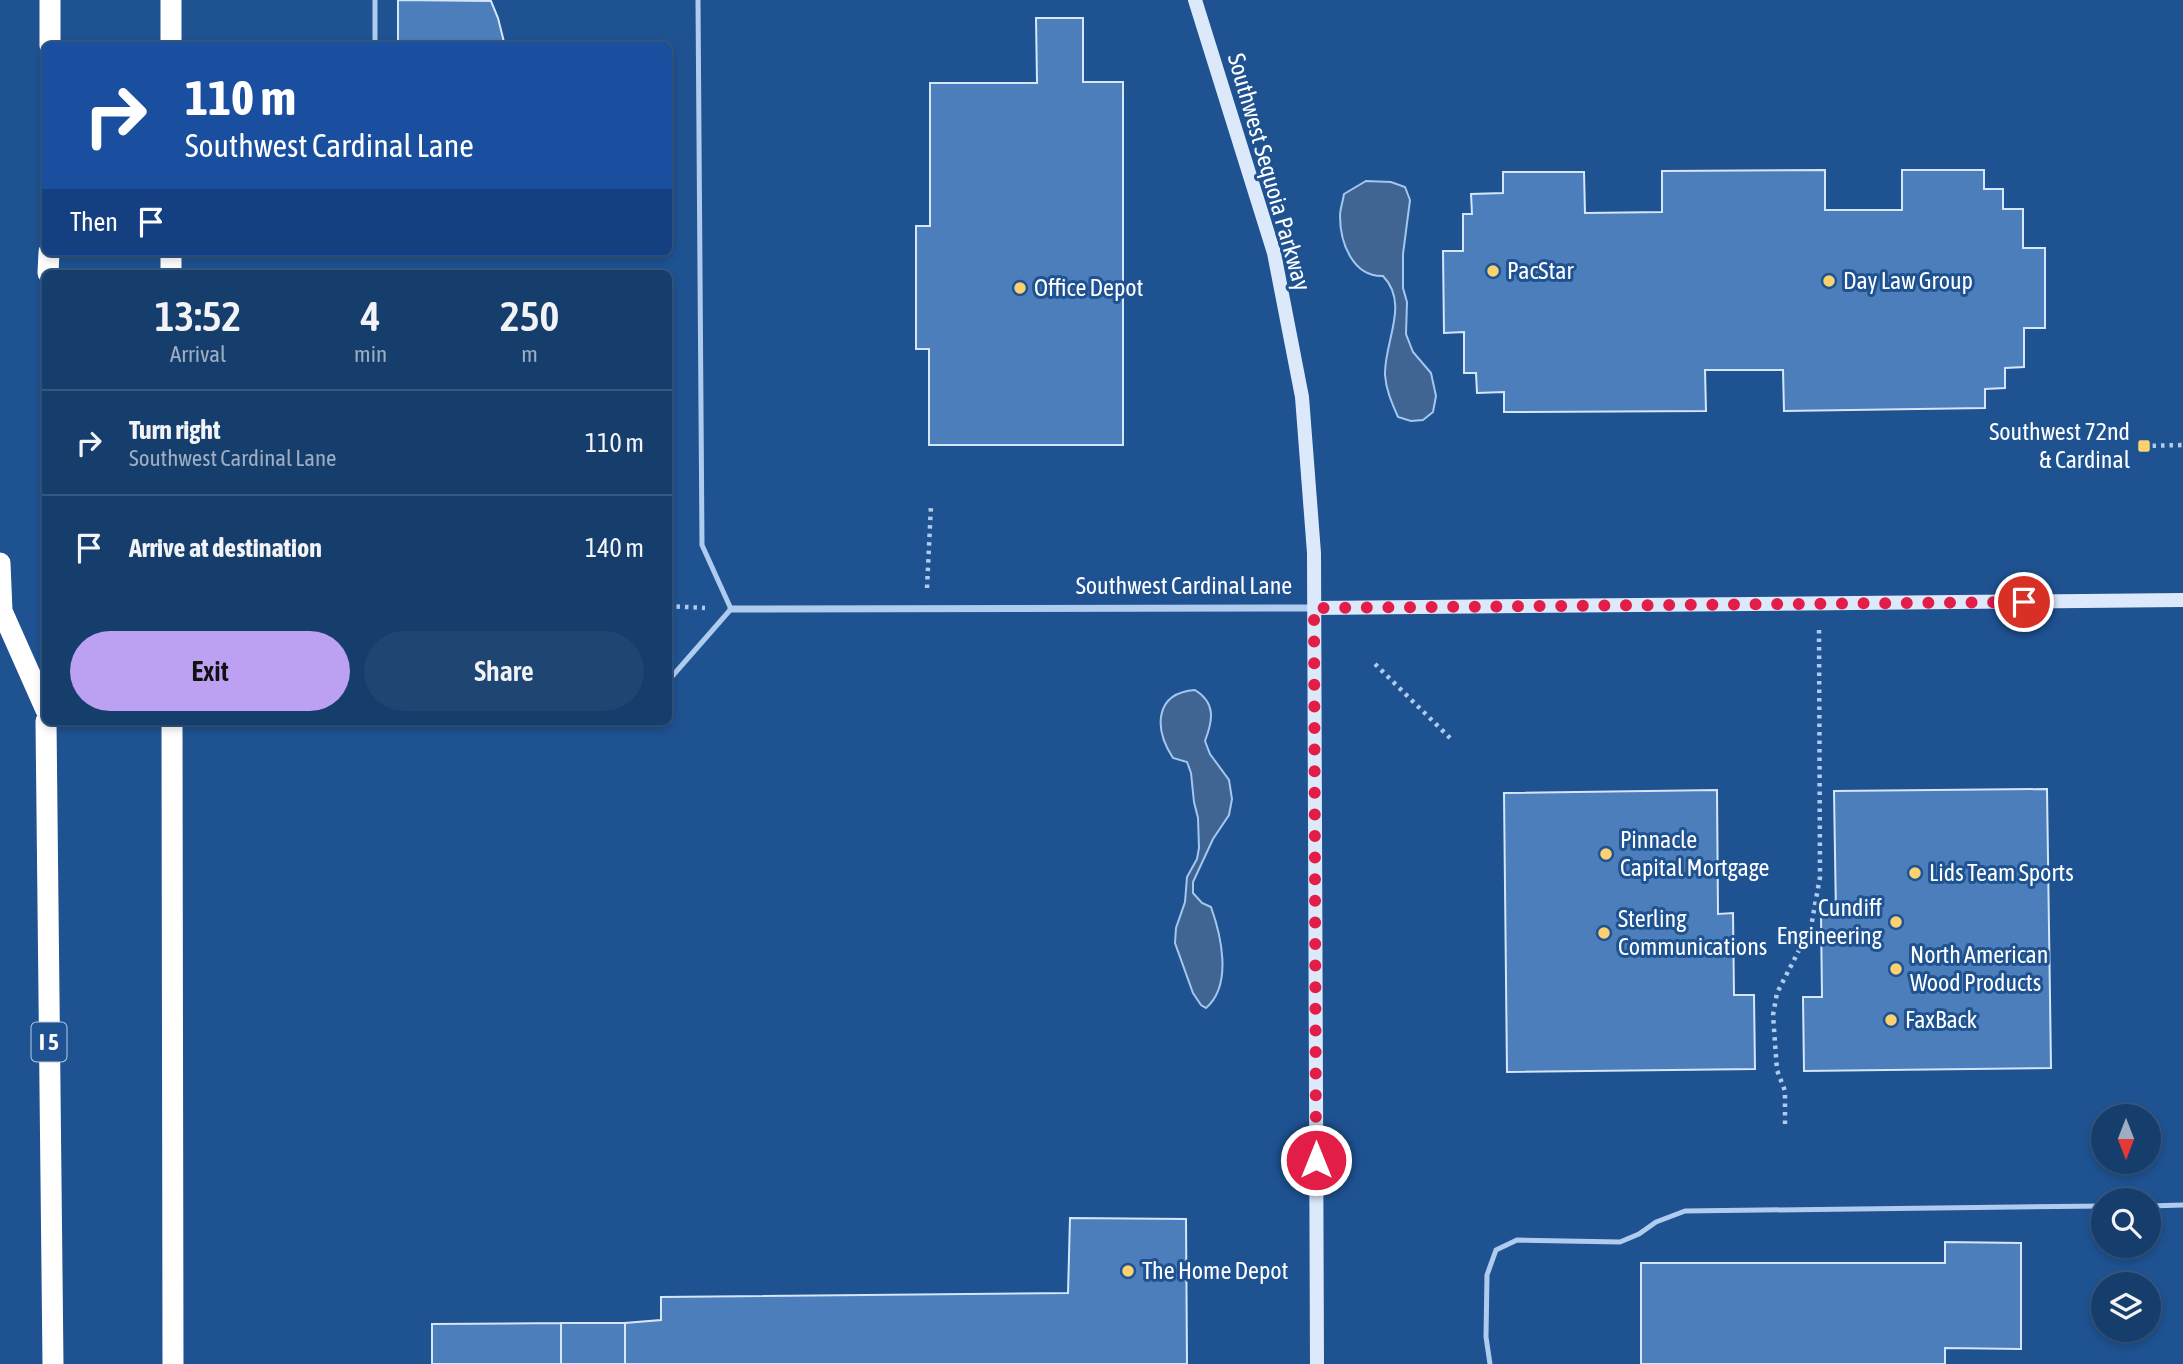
<!DOCTYPE html>
<html lang="en">
<head>
<meta charset="utf-8">
<style>
	:root { --surface:#163e6d; --page:#1f4572; --text:#f1f3f6; --muted:#9eaec2; --line:#355780; --accent:#bca0f2 }
	body { margin:0; font-family:"Asap Condensed",sans-serif; background:var(--page); color:var(--text); height:100vh; display:flex; flex-direction:column; font-size:26px; white-space:nowrap }
	* { box-sizing:border-box; margin:0 }
	p { font-size:23px; color:var(--muted) }
	.icon { flex:none; width:38px; height:38px; fill:none; stroke:currentColor; stroke-width:2; stroke-linecap:round; stroke-linejoin:round }
	.map { position:relative; flex:1; overflow:hidden }
	.drawer { position:absolute; left:42px; top:270px; width:630px; height:455px; display:flex; flex-direction:column; background:var(--surface); border-radius:10px; box-shadow:0 4px 10px #0003,0 0 0 2px var(--line) }
	.drawer>* { flex:none }
	.top-card { position:absolute; left:42px; top:42px; width:630px; height:214px; border-radius:10px; box-shadow:0 4px 10px #0003,0 0 0 2px var(--line); background:#1a4fa0; color:#fff; overflow:hidden }
	.needle { width:46px; rotate:180deg }
	.tools { position:absolute; left:2091px; top:1104px; display:grid; gap:14px }
	.tools a { display:grid; place-items:center; width:70px; height:70px; border-radius:50%; background:var(--surface); box-shadow:0 4px 10px #0003,0 0 0 2px var(--line); font-size:35px }
	.pin { position:absolute; display:grid; place-items:center; width:60px; height:60px; color:#fff; margin:-30px; border:4px solid #fff; border-radius:50%; box-shadow:0 2px 7px #0007 }
	.me { position:absolute; width:77px; margin:-38px; rotate:0deg; stroke-linejoin:round; filter:drop-shadow(0 0 5px #0008) }
	.turn { display:flex; align-items:center; gap:24px; height:147px; padding:0 28px; font-size:32px }
	.turn .icon { width:91px; height:91px; stroke-width:2.5 }
	.turn b { display:block; font-size:49px; line-height:60px }
	.then { display:flex; align-items:center; height:66px; padding:0 28px; background:#0003; gap:14px; font-size:26px }
	.eta { display:flex; justify-content:space-evenly; align-items:center; height:119px; text-align:center }
	.eta b { font-size:42px; font-weight:600; line-height:49px }
	.button { display:flex; gap:14px; margin-top:auto; padding:14px 28px }
	.button a { flex:1; height:80px; border-radius:42px; background:var(--accent); color:#111; font-size:28px; font-weight:600; line-height:80px; text-align:center }
	.button a+a { background:var(--page); color:var(--text) }
	ul { padding:0; list-style:none }
	li { display:flex; align-items:center; gap:21px; height:105px; padding:0 28px; border-top:2px solid var(--line) }
	li div { flex:1 }
	li b { display:block; font-size:26px }
	li em { font-style:normal }
	.map>svg:first-child { display:block }
</style>
</head>
<body>
<div class="map">
<svg width="2183" height="1364" viewBox="0 0 2183 1364">
	<rect width="100%" height="100%" fill="#1e5291"/>
	<path fill="#406592" stroke="#a3c7ef" stroke-width="2" d="M1366,181L1391,182L1405,187L1410,200L1403,254V288L1407,302L1406,334L1413,352L1431,373L1436,396L1433,412L1423,420L1411,421L1398,417C1392,403 1386,390 1385,375C1384,341 1410,304 1383,276C1353,277 1340,243 1340,216C1340,209 1343,201 1344,194Z
		M1195,690C1216,703 1213,720 1205,741L1210,754L1229,780L1232,799L1229,815L1213,839L1193,882V893L1202,903L1211,907C1221,935 1233,985 1206,1008L1201,1005L1193,993L1175,943L1176,928L1185,902L1187,877L1197,859L1199,848L1198,818L1194,802L1191,773L1187,762L1173,758C1154,729 1154,693 1195,690Z"/>
	<path fill="#4b7eba" stroke="#d5e6fa" stroke-width="2" d="M398,0L491,1L498,18L505,46H398Z
		M1036,18H1083V82H1123V445H929V349H916V226H930V83H1037Z
		M1825,170V210H1902V170H1984V189H2003V209H2023V248H2045V328H2024V367L2005,368V388L1985,389V408L1784,411L1783,370H1705L1706,411L1504,412V392L1477,393L1476,373H1464V332L1444,333L1443,251H1463V214H1472L1471,194L1503,193V172H1584L1585,213L1662,212V171Z
		M2047,789L2051,1068L1804,1071L1803,997H1822L1821,916L1836,915L1834,791Z
		M1717,790L1718,914L1733,913L1734,995H1754L1755,1069L1507,1072L1504,793Z
		M1070,1218L1186,1219L1187,1364H625V1323L661,1320V1297L1068,1293Z
		M1945,1242L2021,1243V1349L1945,1348V1364H1641V1263H1945Z
		M561,1323H625V1364H561Z
		M561,1323V1364H432V1324Z"/>
	<g fill="none" stroke-linecap="round" stroke-linejoin="round">
		<path stroke="#afccee" stroke-width="4.5" stroke-dasharray="3.5 5" stroke-linecap="butt" d="M2144,446L2183,445
			M927,588L931,505
			M668,606L705,608
			M1375,664L1450,738
			M1785,1124V1091L1777,1070L1773,1015L1777,993L1811,927L1820,877L1819,626"/>
		<path stroke="#afccee" stroke-width="5" d="M375,0V46
			M668,681L731,609L702,545L698,0
			M2149,1206L2183,1205
			M1490,1364L1486,1337L1487,1275L1496,1250L1517,1240L1620,1242L1639,1234L1656,1222L1685,1211L2104,1206"/>
		<path stroke="#afccee" stroke-width="7" d="M731,609L1314,608"/>
		<path stroke="#dce9fa" stroke-width="14" d="M1195,0L1274,253L1302,397L1314,553L1317,1364
			M1314,608L2183,600"/>
		<path stroke="#fff" stroke-width="21" d="M171,0V46
			M50,46V0
			M171,252V273
			M48,273L49,252
			M0,563L2,611L46,710
			M46,721L53,1364
			M172,721L173,1364"/>
	</g>
	<g fill="none" stroke-linecap="round" stroke-linejoin="round">
		<path stroke="#e11d48" stroke-width="12" stroke-dasharray="0 21.6" d="M1316,1160L1314,608L2024,602"/>
	</g>
	<g fill="#fcd16f" stroke="#1e5291" stroke-width="2.5">
		<circle cx="1493" cy="271" r="7"/>
		<circle cx="1829" cy="281" r="7"/>
		<circle cx="1020" cy="288" r="7"/>
		<rect x="2137" y="439" width="14" height="14" rx="3.5"/>
		<circle cx="1606" cy="854" r="7"/>
		<circle cx="1915" cy="873" r="7"/>
		<circle cx="1896" cy="922" r="7"/>
		<circle cx="1604" cy="933" r="7"/>
		<circle cx="1896" cy="969" r="7"/>
		<circle cx="1891" cy="1020" r="7"/>
		<circle cx="1128" cy="1271" r="7"/>
	</g>
	<g text-anchor="middle" stroke-width="6" stroke-linejoin="round" paint-order="stroke">
		<rect fill="#1e5291" stroke="#bccbde" stroke-width="2" x="31.5" y="1022.5" width="35" height="39" rx="5"/>
		<g font-size="23" font-weight="bold" fill="#fff">
			<text x="49" y="1050">I 5</text>
		</g>
		<g font-size="24" fill="#fff" stroke="#1e5291">
			<text transform="translate(1269 172) rotate(74)" y="8">Southwest Sequoia Parkway</text>
			<text x="1184" y="594">Southwest Cardinal Lane</text>
		</g>
		<g font-size="24" fill="#fff" stroke="#1e5291" text-anchor="start">
			<text x="1507" y="279">PacStar</text>
			<text x="1843" y="289">Day Law Group</text>
			<text x="1034" y="296">Office Depot</text>
			<text x="2130" y="440" text-anchor="end">Southwest 72nd<tspan x="2130" dy="28">&amp; Cardinal</tspan></text>
			<text x="1620" y="848">Pinnacle<tspan x="1620" dy="28">Capital Mortgage</tspan></text>
			<text x="1929" y="881">Lids Team Sports</text>
			<text x="1882" y="916" text-anchor="end">Cundiff<tspan x="1882" dy="28">Engineering</tspan></text>
			<text x="1618" y="927">Sterling<tspan x="1618" dy="28">Communications</tspan></text>
			<text x="1910" y="963">North American<tspan x="1910" dy="28">Wood Products</tspan></text>
			<text x="1905" y="1028">FaxBack</text>
			<text x="1142" y="1279">The Home Depot</text>
		</g>
	</g>
</svg>
<div class="tools">
<a><svg class="needle" viewBox="-14 -14 28 28"><path d="M0-13l5 13h-10z" fill="#e53935"/><path d="M0 13l5-13h-10z" fill="#9eaec2"/></svg></a>
<a><svg class="icon" aria-label="search" viewBox="0 0 24 24"><circle cx="10" cy="10" r="6"/><path d="M15 15l6 6"/></svg></a>
<a><svg class="icon" aria-label="layers" viewBox="0 0 24 24"><path d="M12 4l9 5-9 5-9-5zM3 14l9 5 9-5"/></svg></a>
</div>
<div class="pin" style="left:2024px;top:602px;background:#d93025"><svg class="icon" aria-label="arrive" viewBox="0 0 24 24"><path d="M6 21V4h12l-3 4 3 4H6"/></svg></div>
<svg class="me" style="left:1316px;top:1160px" viewBox="-20 -20 40 40"><circle r="17" fill="#e11d48" stroke="#fff" stroke-width="3"/><path d="M0-11L8 9 0 5-8 9z" fill="#fff"/></svg>
<div class="top-card">
<div class="turn"><svg class="icon" aria-label="right" viewBox="0 0 24 24"><path d="M7 20v-9h11M14 6l5 5-5 5"/></svg><div><b>110 m</b>Southwest Cardinal Lane</div></div>
<div class="then">Then<svg class="icon" aria-label="arrive" viewBox="0 0 24 24"><path d="M6 21V4h12l-3 4 3 4H6"/></svg></div>
</div>
<section class="drawer">
<div class="eta">
<div><b>13:52</b><p>Arrival</p></div>
<div><b>4</b><p>min</p></div>
<div><b>250</b><p>m</p></div>
</div>
<ul>
<li><svg class="icon" aria-label="right" viewBox="0 0 24 24"><path d="M7 20v-9h11M14 6l5 5-5 5"/></svg><div><b>Turn right</b><p>Southwest Cardinal Lane</p></div><em>110 m</em></li>
<li><svg class="icon" aria-label="arrive" viewBox="0 0 24 24"><path d="M6 21V4h12l-3 4 3 4H6"/></svg><div><b>Arrive at destination</b></div><em>140 m</em></li>
</ul>
<div class="button"><a>Exit</a><a>Share</a></div>
</section>
</div>
</body>
</html>
